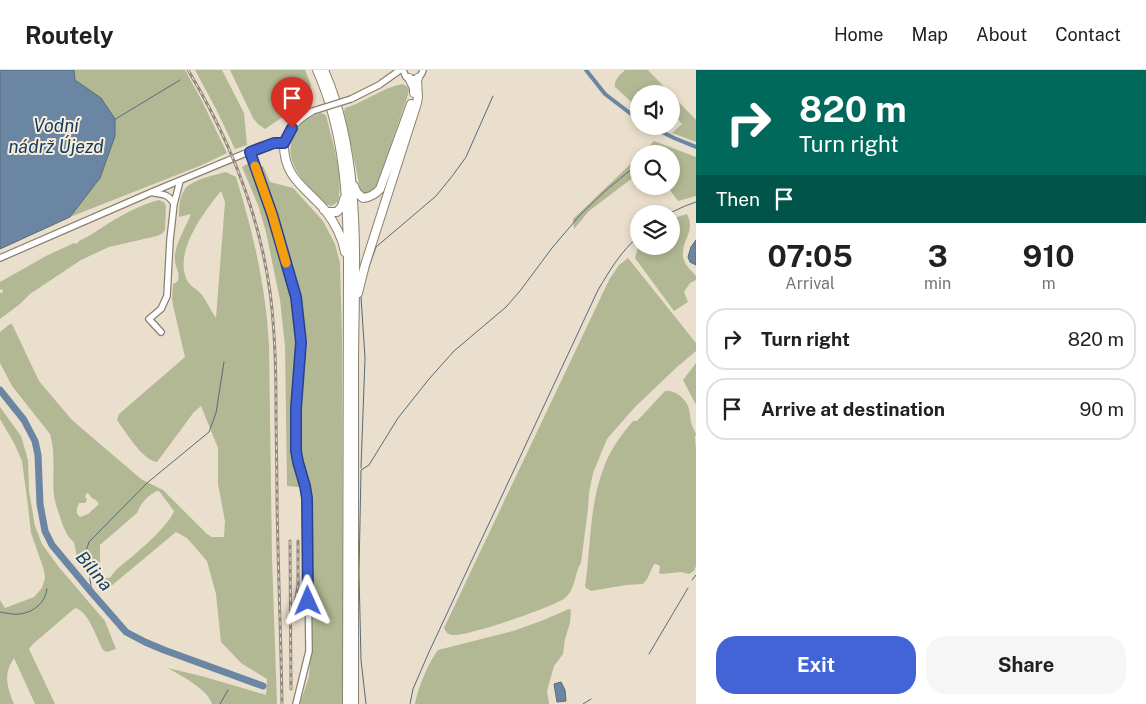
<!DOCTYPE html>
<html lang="en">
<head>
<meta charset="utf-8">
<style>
	:root { --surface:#fff; --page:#f6f6f6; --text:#202124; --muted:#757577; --line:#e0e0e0; --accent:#4364d6 }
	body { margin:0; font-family:"Public Sans",sans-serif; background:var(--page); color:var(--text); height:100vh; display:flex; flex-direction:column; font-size:19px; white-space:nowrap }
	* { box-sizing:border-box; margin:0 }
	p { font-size:16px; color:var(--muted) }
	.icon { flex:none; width:28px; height:28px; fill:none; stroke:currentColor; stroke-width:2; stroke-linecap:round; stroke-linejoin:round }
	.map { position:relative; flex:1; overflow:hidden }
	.side { display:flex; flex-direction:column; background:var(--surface); width:450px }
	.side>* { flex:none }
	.guide { background:#00695c; color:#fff; overflow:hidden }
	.fabs { position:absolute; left:630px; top:15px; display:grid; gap:10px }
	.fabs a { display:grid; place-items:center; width:50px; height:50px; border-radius:50%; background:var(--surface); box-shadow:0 2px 8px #0003; font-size:25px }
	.pin { position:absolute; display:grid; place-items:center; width:42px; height:42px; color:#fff; margin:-51px -21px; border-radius:50% 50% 50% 0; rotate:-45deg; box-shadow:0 0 5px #0007 }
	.pin .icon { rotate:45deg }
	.me { position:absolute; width:55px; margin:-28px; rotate:359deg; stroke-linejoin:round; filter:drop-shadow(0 0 4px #0008) }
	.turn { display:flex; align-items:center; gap:18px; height:105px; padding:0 20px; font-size:22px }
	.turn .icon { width:65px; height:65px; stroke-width:2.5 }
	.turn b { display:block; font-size:35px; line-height:42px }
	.then { display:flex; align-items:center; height:48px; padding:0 20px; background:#0003; gap:10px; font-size:19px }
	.eta { display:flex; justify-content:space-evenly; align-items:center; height:85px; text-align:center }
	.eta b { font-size:30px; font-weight:700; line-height:35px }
	.button { display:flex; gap:10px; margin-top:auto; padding:10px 20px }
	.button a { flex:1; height:58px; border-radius:20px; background:var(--accent); color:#fff; font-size:20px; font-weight:700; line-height:58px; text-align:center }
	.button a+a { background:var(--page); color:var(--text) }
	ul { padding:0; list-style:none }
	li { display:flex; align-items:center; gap:15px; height:62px; margin:0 10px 8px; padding:0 10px; border:2px solid var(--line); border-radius:20px }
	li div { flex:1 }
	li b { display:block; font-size:19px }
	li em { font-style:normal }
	header { display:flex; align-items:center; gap:30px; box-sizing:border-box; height:70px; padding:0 25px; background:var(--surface); border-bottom:1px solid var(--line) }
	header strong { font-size:24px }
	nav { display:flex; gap:28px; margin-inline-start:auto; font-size:18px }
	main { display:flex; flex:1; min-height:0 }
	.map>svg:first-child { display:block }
</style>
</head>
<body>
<header>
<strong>Routely</strong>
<nav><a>Home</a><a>Map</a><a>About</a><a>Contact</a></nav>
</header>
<main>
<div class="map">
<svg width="696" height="634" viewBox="0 0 696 634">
	<rect width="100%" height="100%" fill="#eadfcc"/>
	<path fill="#b2b893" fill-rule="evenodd" d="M74,0H185L202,31L227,83L202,95L70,147L100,108L101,28L75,10Z
		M195,0H222L244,43L247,75L235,79L216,39Z
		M230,0H305L311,15L308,27L302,34L265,59L258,54L253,48Z
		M625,0H648L671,24H639V39L615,17C614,9 620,5 625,0Z
		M402,14L407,16L409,20L407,28L375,120L369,123H363L360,118L344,41L345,38C365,32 382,18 402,14Z
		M671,24L696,50V72L672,63L682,54L673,43L671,46Z
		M321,43L326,45C332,71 344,105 338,132L331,136L326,134C307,115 278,91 296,61C302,52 310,46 321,43Z
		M654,71L696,87V126L678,131L667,116H671V84H641Z
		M639,86V103L589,141L574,159L573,149Z
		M247,94L263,96L270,112L293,118L323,151L335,174L340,193L342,268L343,634H300L309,606L311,580L307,418L287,416L285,276L280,230L266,162L258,135L242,97Z
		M226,102L236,107C253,162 266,217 269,275L272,488L277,634H212C208,619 181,606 168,598L205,607L266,625L267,609L241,593L221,572L216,524L207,491L187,468L176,462L110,517L81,497L77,488L74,472C69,469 66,462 63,456C60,446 56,437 54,426C52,406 56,384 50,364L12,316L0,293V262L10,254H12L39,311L72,350L141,409L163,420L207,464L212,467H224L225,451L218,414V378L201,336L194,342L157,392C143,391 125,361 117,350L119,344L185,287L173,235L172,229L173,214L178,211C180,203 176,199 175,191C173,177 186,157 191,144L179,147C179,138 179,127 185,119C192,110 214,105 226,102ZM221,121L225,132L216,248C211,241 207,232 202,225C197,219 188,215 186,208C175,180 204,142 221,121ZM157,421H159L174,441C170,453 146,475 135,484C126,492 116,498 110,508H106L103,507L100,494V475L137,443C141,433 147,426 157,421ZM87,423L89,424L92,428L96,430L99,434L88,444L80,447C75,443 77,438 79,433H85L87,430L85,426Z
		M159,130L164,132L166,136L165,160L163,163L157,166L109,177L81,190L30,224L20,234L0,249V223L3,222V221L2,219L0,220V212L46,186L74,173L77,174L79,171C90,166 99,159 109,153C124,144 142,134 159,130Z
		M687,144C696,163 682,167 683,186C684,195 691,200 696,206V210L690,213L684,222L688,232L674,241L635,188L639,174V176H671V149Z
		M628,188L696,273V281L677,297L634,338L607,369L593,403L589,423L588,439L581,493C574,504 576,519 565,528C554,537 465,567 452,565C447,564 446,562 444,558L609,210L619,195Z
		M696,293V335L683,310Z
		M665,321C675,320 684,327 688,336C690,341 690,347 691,352C692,356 694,360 696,364L695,367L696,379V496L694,501L689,504L681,502L662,504L659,503L660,496L656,494H654L647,509L643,514L626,515L591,521L586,518L585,516C591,477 589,435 604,397C610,380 621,365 633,351H637Z
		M0,337L21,366L28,390L29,421L35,456L42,474L58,496L105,551L116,579L107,582L103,580C97,569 88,540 75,538L33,574L29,579L55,634H35L14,588C3,604 7,617 14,634H0V530L5,538L34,527L42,518L45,508L44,500L31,463L28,436L22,391L14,373L0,349Z
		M569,539L571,540L570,553L565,569L563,584L554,596L547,621L549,634H415C418,618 428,593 438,580L513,561L541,551Z"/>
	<path fill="#6b86a2" stroke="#586a7c" d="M0,0H74L75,10L101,28L115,49V66L100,108L70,147L0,179Z
		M696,170V195L690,192L688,187L691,177Z
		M561,612L565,620L566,631L557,632L554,614Z"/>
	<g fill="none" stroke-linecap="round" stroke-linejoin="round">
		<path stroke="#586a7c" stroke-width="1" d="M114,50L180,10
			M651,84L661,81
			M668,144L685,136L696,132
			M368,200L376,177L436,126L453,105L466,87L493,26
			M361,398L365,288L361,227L362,223
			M692,510L696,505
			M92,523L86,481L89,472L147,413L209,362L216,343L224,292
			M0,542C6,543 14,545 20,544C34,542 45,533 47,519
			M649,584L688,518
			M220,634L228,620
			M366,634L361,590L359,503L361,400L369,395L398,348L429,309L454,281L506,237L520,221L552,178L580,145L605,121L639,93
			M410,634L413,619L429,582L598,220C610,200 621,181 639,166
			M583,634L591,629"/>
		<path stroke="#6b86a2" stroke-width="4" d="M586,0L605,24L639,50
			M650,56L674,68L696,77"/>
		<path stroke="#6b86a2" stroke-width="7" d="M0,320L24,350L35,371L38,385L40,434L45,461L52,475L92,523L126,562L145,572L164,580L263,616"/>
		<defs>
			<path id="minor" d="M403,0L406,7C414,11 421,8 423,0
				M351,29L379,15L400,0
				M251,82L272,143L296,227L301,272L296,338V381L297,392L305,416L307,428L309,581L296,634
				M154,123C164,124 169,125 174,134L180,111
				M0,188L152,122L258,78L274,73H284C293,56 297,50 313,41
				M161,262L149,249L161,239L167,226L170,170L174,134"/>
			<path id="highway" d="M317,0C345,62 348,132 348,199L347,634
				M324,0C364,91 354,201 354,298C354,410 354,522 354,634
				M409,8L414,18V23
				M284,73C283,107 305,117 325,140C335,153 342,166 345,182
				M354,116L357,123L363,128C370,127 375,125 380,119L411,34
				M324,140L328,142H337L342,136L344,129
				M358,223L365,195L417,33L418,27L417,10L418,8"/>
		</defs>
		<use href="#minor" stroke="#8a8070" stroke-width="8"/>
		<use href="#highway" stroke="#8a8070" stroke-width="10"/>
		<use href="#minor" stroke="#fff" stroke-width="5.5"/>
		<use href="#highway" stroke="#fff" stroke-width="8"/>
		<defs>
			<path id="rail" d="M188,0C229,68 259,143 270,222C275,260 276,297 276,335C276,367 277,398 277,430C278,498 281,566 282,634
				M290,471L291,619
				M295,535L298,515V471"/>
		</defs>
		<use href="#rail" stroke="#91897c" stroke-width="3"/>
		<use href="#rail" stroke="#f7ecd9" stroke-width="1" stroke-dasharray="4" stroke-linecap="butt"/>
		<defs>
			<path id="minor-bridge" d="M313,41L351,29"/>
		</defs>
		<use href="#minor-bridge" stroke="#8a8070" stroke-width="8" stroke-linecap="butt"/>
		<use href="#minor-bridge" stroke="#fff" stroke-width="5.5"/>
	</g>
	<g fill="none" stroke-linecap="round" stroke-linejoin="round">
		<defs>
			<path id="route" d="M292,58L284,73H274L250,82L272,144L296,227L301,272L296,338V381L298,392L305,416L307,428L308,531"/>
		</defs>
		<use href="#route" stroke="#2c418b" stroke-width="12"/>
		<use href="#route" stroke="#4364d6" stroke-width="9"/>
		<path stroke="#f59e0b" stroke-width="9" d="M255,96L272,144L286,193"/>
	</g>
	<g text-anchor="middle" stroke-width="4" stroke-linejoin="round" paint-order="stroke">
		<g font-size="18" font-style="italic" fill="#113d64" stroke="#f7ecd9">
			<text x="56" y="62">Vodní<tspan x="56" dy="21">nádrž Újezd</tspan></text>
			<text transform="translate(94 501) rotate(50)" y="6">Bílina</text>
		</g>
	</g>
</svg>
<div class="fabs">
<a><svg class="icon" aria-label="sound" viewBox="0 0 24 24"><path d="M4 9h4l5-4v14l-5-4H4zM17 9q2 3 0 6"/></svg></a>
<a><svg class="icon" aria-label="search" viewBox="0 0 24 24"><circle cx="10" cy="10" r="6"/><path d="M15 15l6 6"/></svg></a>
<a><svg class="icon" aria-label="layers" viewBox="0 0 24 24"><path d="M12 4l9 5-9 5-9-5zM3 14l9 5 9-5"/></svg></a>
</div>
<div class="pin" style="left:292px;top:58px;background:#d93025"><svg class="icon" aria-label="arrive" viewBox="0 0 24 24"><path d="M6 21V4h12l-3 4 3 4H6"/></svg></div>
<svg class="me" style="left:308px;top:531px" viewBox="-20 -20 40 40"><path d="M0-17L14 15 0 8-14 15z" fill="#4364d6" stroke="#fff" stroke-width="4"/></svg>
</div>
<section class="side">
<div class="guide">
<div class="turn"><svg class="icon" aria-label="right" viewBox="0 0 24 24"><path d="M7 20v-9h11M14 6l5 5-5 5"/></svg><div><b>820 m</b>Turn right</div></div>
<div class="then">Then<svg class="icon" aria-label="arrive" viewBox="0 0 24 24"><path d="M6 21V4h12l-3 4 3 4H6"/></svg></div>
</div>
<div class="eta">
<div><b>07:05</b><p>Arrival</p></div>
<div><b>3</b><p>min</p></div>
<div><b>910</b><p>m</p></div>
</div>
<ul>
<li><svg class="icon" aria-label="right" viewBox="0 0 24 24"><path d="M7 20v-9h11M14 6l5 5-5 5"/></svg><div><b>Turn right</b></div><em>820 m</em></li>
<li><svg class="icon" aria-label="arrive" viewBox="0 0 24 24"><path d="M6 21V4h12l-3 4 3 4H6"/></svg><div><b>Arrive at destination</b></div><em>90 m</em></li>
</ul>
<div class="button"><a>Exit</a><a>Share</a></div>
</section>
</main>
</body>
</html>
